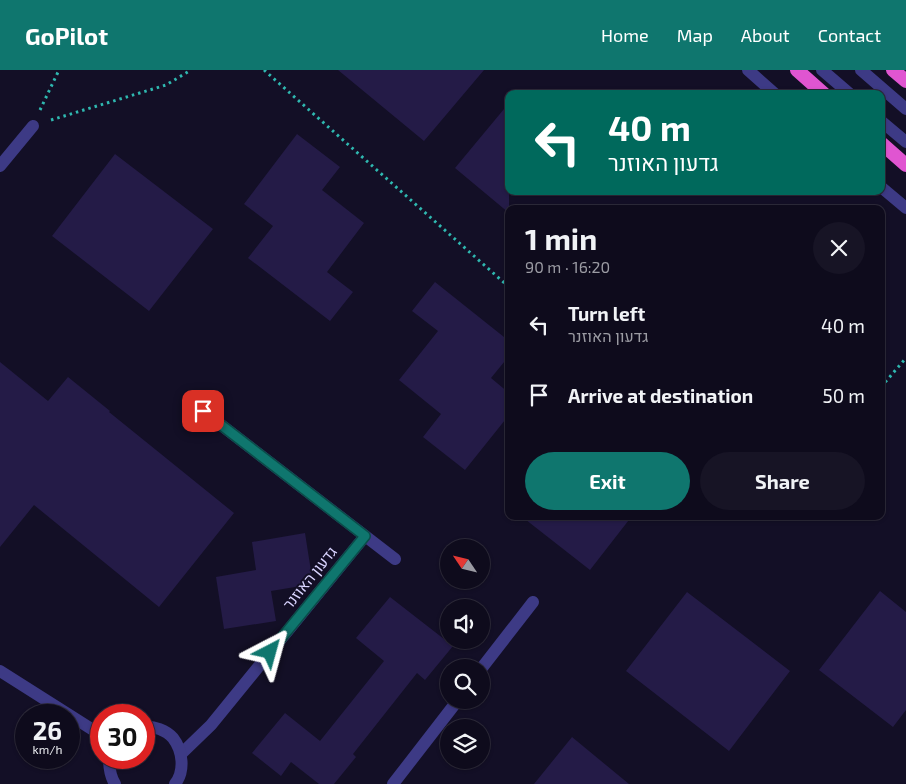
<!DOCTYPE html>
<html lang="en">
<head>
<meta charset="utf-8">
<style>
	:root { --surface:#0e0b1c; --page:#171425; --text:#f1f3f6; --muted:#9b9ba3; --line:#2e2b3b; --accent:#0f766e }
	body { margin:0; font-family:"Exo 2",Heebo,sans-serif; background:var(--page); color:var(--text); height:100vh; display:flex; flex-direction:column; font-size:19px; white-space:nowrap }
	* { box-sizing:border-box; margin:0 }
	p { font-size:16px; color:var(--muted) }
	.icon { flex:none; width:28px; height:28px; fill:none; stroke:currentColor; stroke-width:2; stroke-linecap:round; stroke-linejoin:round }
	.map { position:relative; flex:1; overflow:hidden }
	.details { position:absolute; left:505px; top:135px; width:380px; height:315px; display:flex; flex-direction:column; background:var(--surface); border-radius:10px; box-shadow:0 1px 4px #0004,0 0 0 1px var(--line) }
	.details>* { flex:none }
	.banner { position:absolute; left:505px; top:20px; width:380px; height:105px; border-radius:10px; box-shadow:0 1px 4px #0004,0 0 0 1px var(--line); background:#00695c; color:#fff; overflow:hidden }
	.needle { width:32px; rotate:305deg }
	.fabs { position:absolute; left:440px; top:469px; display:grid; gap:10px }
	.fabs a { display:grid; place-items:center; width:50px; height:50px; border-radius:50%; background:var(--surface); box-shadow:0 1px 4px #0004,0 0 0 1px var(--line); font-size:25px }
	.speed { position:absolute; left:15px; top:634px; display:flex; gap:10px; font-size:25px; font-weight:700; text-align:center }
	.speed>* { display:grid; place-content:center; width:65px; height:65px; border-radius:50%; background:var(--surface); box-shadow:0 1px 4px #0004,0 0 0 1px var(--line); line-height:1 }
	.speed small { font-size:12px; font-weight:400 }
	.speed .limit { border:8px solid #d22; background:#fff; color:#111 }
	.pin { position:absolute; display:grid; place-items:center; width:42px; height:42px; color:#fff; margin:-21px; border-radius:10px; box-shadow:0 2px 8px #0006 }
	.me { position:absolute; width:55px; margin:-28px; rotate:39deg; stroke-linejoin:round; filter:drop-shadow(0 0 4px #0008) }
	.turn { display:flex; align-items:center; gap:18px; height:105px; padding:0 20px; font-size:22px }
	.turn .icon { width:65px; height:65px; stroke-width:2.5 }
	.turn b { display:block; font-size:35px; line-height:42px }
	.round { display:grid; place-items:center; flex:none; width:52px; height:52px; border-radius:26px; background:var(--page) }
	.headline { display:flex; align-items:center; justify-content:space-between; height:85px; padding:0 20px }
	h1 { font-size:30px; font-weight:700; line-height:38px }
	.button { display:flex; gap:10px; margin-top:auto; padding:10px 20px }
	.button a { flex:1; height:58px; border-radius:30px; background:var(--accent); color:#fff; font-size:20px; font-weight:700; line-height:58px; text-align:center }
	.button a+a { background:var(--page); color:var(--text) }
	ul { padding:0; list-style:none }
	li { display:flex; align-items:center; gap:15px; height:70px; padding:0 20px }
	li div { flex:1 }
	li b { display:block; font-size:19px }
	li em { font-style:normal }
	header { display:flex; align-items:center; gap:30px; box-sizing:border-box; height:70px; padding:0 25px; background:var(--accent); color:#fff }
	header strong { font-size:24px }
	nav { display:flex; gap:28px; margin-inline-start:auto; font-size:18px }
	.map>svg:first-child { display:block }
</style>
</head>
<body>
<header>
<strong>GoPilot</strong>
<nav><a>Home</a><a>Map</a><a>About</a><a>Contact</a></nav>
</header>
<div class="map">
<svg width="906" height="714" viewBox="0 0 906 714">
	<rect width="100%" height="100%" fill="#130f26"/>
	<path fill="#241b47" d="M338,0H484L424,71Z
		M509,33V143L455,98Z
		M297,64L340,97L322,120L364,153L327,202L353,222L330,251L248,188L273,156L244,134Z
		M115,84L213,159L149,241L52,166Z
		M435,212L509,271V286L491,308L509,323V345L465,400L423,367L441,344L399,310L438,261L412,241Z
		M0,292L48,331L68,307L110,341L109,342L234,443L159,537L34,435L0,477Z
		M521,446H632L590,500Z
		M305,463L313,514L271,521L276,551L224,559L216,507L256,500L252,472Z
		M880,521L906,542V640L893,657L819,600Z
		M687,522L790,601L729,681L626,601Z
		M390,527L453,576L425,610L417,603L353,684L356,687L334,714H319L291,692L281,706L252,683L285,643L320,671L384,591L356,568Z
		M572,667L629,714H534Z"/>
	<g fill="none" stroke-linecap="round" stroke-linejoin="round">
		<path stroke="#2fb8b0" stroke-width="3" stroke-dasharray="2.5 4" stroke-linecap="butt" d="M264,0L509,217
			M40,40L59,0
			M51,50L166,15L191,0
			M881,317L906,288"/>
		<path stroke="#3d3a85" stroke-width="12" d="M748,0L775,24
			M822,0L850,24
			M861,0L906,39
			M881,51L906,72
			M881,117L906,138
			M481,599L533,532
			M393,714L458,630"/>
		<path stroke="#3d3a85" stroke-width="12" d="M0,96L33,56
			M203,341L395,489
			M181,684L211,655L365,466"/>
		<path stroke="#3d3a85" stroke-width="12" d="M0,601L101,665
			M144,657C154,656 166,660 173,668C183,681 185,701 175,714
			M109,688C109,697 110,706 115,714"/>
		<path stroke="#e055d1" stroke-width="14" d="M797,0L824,24
			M893,0L906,11
			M881,73L906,95"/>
	</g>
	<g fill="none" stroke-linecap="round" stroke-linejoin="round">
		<defs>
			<path id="route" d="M203,341L365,466L270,582"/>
		</defs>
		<use href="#route" stroke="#0a4d48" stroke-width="12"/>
		<use href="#route" stroke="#0f766e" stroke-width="9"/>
	</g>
	<g text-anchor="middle" stroke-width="4" stroke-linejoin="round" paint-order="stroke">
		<g font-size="15" fill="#d9d4ff" stroke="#130f26">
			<text transform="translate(310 508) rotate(-51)" y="5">גדעון האוזנר</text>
		</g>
	</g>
</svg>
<div class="fabs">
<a><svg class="needle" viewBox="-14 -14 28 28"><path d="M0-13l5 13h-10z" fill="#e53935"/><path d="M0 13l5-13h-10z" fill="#9b9ba3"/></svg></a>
<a><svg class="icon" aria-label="sound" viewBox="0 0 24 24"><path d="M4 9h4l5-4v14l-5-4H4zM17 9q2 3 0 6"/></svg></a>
<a><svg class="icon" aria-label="search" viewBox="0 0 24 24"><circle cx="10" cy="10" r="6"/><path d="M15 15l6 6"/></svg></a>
<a><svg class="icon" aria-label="layers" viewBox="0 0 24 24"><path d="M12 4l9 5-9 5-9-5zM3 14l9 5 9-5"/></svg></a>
</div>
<div class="speed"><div>26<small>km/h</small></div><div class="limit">30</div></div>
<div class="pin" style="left:203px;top:341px;background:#d93025"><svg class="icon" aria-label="arrive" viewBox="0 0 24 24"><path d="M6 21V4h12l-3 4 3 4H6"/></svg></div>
<svg class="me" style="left:270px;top:582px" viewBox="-20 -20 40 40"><path d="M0-17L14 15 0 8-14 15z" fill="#0f766e" stroke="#fff" stroke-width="4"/></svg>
<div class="banner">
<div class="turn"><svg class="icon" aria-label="left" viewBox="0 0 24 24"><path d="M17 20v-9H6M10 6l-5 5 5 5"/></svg><div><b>40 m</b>גדעון האוזנר</div></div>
</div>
<section class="details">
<div class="headline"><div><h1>1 min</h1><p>90 m · 16:20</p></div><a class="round"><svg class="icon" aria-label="close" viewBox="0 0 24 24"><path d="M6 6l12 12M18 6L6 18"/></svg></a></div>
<ul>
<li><svg class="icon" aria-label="left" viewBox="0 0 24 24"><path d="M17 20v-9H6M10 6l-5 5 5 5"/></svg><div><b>Turn left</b><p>גדעון האוזנר</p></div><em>40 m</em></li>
<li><svg class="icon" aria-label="arrive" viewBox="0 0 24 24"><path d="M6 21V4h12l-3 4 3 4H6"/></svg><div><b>Arrive at destination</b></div><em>50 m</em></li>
</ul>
<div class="button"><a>Exit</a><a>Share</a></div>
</section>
</div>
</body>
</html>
